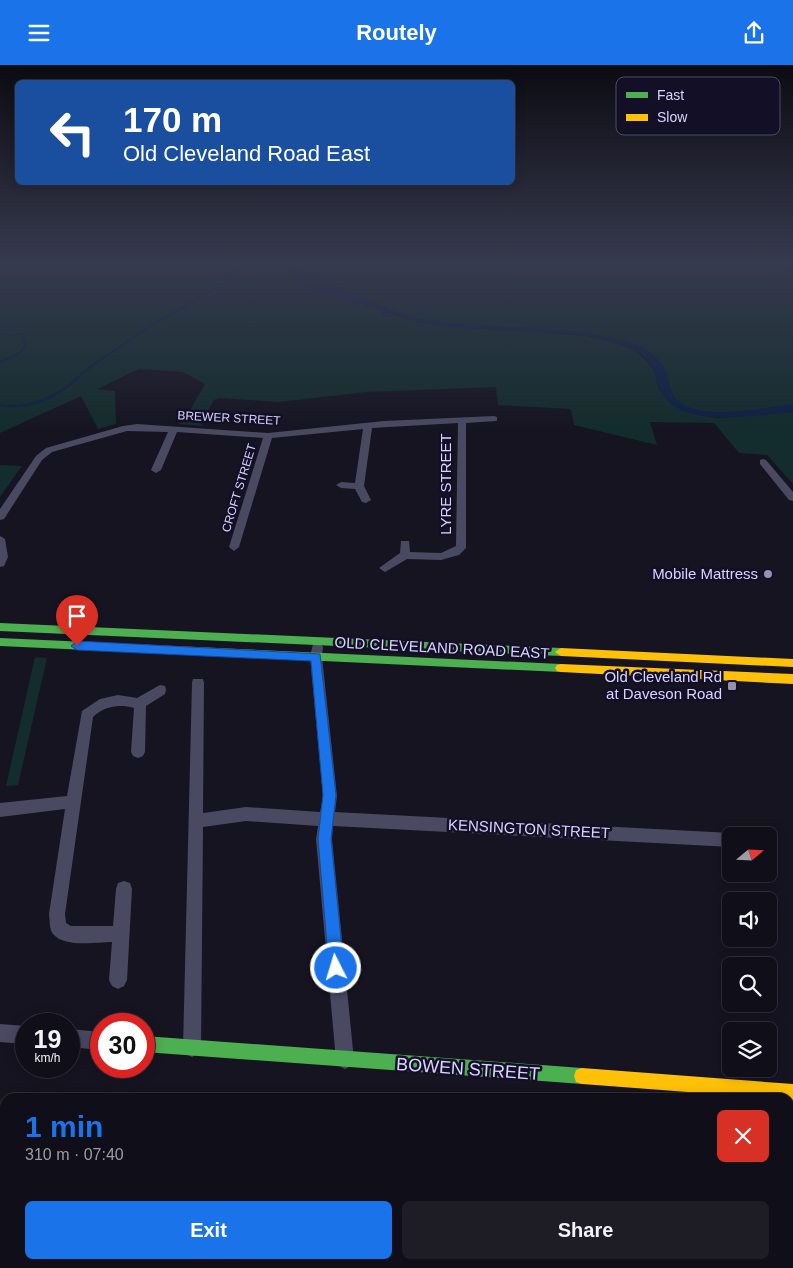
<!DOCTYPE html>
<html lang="en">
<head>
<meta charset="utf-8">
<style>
	:root { --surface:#100f19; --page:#1e1d26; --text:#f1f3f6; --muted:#9c9ca2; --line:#302f38; --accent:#1a73e8 }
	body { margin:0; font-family:Arial,sans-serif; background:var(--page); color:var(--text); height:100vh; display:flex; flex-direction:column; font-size:19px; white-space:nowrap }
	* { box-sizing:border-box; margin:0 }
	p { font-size:16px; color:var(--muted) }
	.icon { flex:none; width:28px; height:28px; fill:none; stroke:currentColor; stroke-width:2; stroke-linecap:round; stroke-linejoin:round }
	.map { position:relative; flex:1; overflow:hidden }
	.panel { position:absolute; left:0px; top:1028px; width:794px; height:176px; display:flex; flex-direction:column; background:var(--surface); border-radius:15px 15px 0 0; box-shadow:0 2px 12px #0003,0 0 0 1px var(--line) }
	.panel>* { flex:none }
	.guide { position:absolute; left:15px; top:15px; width:500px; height:105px; border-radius:8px; box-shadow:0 2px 12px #0003,0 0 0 1px var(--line); background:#1a4fa0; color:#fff; overflow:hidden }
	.needle { width:32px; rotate:71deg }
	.controls { position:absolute; left:722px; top:762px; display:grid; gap:10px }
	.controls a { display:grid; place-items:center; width:55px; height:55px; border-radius:8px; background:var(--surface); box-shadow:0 2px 12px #0003,0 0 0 1px var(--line); font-size:25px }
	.speed { position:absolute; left:15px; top:948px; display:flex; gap:10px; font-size:25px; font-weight:700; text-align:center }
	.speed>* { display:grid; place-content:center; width:65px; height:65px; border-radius:50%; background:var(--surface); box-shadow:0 2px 12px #0003,0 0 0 1px var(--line); line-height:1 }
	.speed small { font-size:12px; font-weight:400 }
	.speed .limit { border:8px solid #d22; background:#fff; color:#111 }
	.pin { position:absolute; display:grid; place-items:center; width:42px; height:42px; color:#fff; margin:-51px -21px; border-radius:50% 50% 50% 0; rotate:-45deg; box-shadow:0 0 5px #0007 }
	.pin .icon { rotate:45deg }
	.me { position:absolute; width:55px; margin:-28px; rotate:355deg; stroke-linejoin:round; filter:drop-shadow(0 0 4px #0008) }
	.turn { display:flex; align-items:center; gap:18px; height:105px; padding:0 25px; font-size:22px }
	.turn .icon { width:65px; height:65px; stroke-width:2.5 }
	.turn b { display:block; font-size:35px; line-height:42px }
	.round { display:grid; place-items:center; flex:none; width:52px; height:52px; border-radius:8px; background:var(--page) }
	.summary { display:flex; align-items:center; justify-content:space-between; height:85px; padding:0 25px }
	h1 { font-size:30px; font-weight:700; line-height:38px; color:var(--accent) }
	.primary-button { display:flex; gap:10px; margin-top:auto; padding:10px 25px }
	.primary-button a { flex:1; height:58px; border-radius:8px; background:var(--accent); color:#fff; font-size:20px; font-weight:700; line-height:58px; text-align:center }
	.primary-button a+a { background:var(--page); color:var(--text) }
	header { display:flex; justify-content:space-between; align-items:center; height:65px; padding:0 25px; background:var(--accent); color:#fff; font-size:22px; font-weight:700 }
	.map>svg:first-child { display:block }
</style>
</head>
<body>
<header><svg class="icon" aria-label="menu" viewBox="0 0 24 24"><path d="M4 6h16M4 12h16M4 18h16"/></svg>Routely<svg class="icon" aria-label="share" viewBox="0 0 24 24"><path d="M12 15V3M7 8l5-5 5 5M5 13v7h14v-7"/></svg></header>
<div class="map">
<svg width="793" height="1203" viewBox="0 0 793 1203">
	<rect width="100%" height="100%" fill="#161421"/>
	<path fill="#132c2d" d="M0,196H277L293,208L291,210L297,213V217L320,229L344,232L351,237L364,239L368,242L383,245V247L427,259L477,264L521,265L586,271L615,277L634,285L647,296L654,305L659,325L681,345L718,353L793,347V419L767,390L739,388L714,358L650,357L657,380L574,360L571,344L498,340L496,322L366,327L279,337L219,333L214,335L201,358L203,361L178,359L183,357L205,319L183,307L139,304L97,324L115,326L116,359L98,364L81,331L0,368Z
		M284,196H777L793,210V342L712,350L683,343L668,330L658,302L640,285L620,276L587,270L419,255L307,216Z
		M0,400L22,401L0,432Z
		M35,592L47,593L18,720L6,721Z"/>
	<path fill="#0d2144" d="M277,196H288C299,210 325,217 342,223C366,232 395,249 420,253C477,264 536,260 593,269C619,273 652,278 665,305C672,319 668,331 684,340C711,355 763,342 793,339V347C756,349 678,367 659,323C657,318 656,311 654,305C647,291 632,283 618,278C578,265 520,267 478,264C460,263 439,261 421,258C413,256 404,252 396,250C391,249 387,252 382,250V245L368,242L364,239L351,237L344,232L320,229L297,217V213L286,212L293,208Z"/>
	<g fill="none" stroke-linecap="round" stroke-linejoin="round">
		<path stroke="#0d2144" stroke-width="2" d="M0,269L22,271L25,281L20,288L0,297
			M76,314L90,302L150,261L218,222L244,196"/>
		<path stroke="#0d2144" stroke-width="2.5" d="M0,340C29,345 56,332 78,313"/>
		<path fill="#4a4962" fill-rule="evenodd" d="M494,351L497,352V356L466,358V483L459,490L441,495L407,494L385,507L379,503L400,488L401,476H409L410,487L441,488L456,481L458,358L372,363L364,421L371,435L366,438L362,437L355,424L341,423L336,420L341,417L355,418L363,364L272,373L239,482L234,486L229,482L263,373L177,367L161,405L156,408L151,405L168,367L127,366L52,387L42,395L4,454L0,455V444L36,391L46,383L123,361L137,359L268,368L384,356Z
			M763,394L766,395L793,427V436L789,435L760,399V395Z
			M0,471L5,474L8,492L4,501L0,502Z
			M317,577L321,579L323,582L322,592L337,731L335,747L731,768L737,771H731V782L333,761L332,774L354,995L351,1001L345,1004L339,1001L336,995L316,774L318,761L246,756L203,762L201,983L198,989L192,992L186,989L183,983L192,618L193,614H203L204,618L203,748L246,742L320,747L323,731L310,592L313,579Z
			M160,620L165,621L166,625L165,629L146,641L145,687L143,691L138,693L133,691L131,687L134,643C119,639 105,641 93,652L65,849L66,858L71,861H113L116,824L118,818L124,816L130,818L132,824L127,915L124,921L118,924L112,921L109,915L112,877C96,877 65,883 53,869C49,864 50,855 49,849L65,744L0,752V738L67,731L82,646L100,634L118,630L137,633Z
			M0,959L26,961V979L0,977Z
			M69,964L101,967V985L69,982Z"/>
		<path fill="#4caf50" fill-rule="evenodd" d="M0,558L561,583L567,587L561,591L0,566Z
			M0,573L561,599L565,600L567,603L565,606L561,607L0,581Z
			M144,971L582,1003L588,1005L590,1011L588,1017L582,1019L144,987Z"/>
		<path fill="#ffc107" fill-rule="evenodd" d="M561,583L793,594V602L561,591L555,587Z
			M561,599L793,609V619L561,607L557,606L555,603L557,600Z
			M582,1003L793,1019V1035H789V1032H754L582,1019L576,1017L574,1011L576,1005Z"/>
	</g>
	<linearGradient id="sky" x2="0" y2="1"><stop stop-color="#0c0b12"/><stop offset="0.54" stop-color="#363a4e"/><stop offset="1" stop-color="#363a4e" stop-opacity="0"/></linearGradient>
	<rect width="793" height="365" fill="url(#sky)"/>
	<path fill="#1a73e8" stroke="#114b97" d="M77,576L320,589L336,730L331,774L344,903L342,908L336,910L331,908L329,903L318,774L323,730L311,596L77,585L71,581Z"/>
	<g fill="#9591b1" stroke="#130f26" stroke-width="2">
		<circle cx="768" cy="509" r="5"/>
		<rect x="727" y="616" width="10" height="10" rx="2.5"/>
	</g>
	<g text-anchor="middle" stroke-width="5" stroke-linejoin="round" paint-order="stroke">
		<g font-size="12" fill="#d9d4ff" stroke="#130f26">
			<text transform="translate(229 353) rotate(3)" y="4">BREWER STREET</text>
			<text transform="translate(239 423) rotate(-73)" y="4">CROFT STREET</text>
		</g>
		<g font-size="15" fill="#d9d4ff" stroke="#130f26">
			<text transform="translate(446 419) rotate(-90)" y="5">LYRE STREET</text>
			<text transform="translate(442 583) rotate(3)" y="5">OLD CLEVELAND ROAD EAST</text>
			<text transform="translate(529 764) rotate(3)" y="5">KENSINGTON STREET</text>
		</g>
		<g font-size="15" fill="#d9d4ff" stroke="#130f26" text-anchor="end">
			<text x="758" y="514">Mobile Mattress</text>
			<text x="722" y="617">Old Cleveland Rd<tspan x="722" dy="17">at Daveson Road</tspan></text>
		</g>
		<g font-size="18" fill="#d9d4ff" stroke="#130f26">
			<text transform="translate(468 1004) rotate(4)" y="6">BOWEN STREET</text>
		</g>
	</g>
	<rect x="616" y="12" width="164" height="58" rx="8" fill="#130f26" stroke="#4e4a67" stroke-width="1"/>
	<rect x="626" y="27" width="22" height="6" fill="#4caf50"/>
	<rect x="626" y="49" width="22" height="7" fill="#ffc107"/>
	<g font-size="14" fill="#d9d4ff">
		<text x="657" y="35">Fast</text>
		<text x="657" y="57">Slow</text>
	</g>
</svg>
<div class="controls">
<a><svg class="needle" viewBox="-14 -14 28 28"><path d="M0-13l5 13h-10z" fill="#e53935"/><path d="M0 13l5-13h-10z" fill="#9c9ca2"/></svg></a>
<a><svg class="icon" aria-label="sound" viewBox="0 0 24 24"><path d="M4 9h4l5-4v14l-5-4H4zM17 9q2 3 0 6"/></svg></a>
<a><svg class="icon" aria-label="search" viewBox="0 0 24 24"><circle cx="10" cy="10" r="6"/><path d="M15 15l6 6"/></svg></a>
<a><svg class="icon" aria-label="layers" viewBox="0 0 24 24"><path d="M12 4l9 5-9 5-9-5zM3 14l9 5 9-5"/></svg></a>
</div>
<div class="speed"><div>19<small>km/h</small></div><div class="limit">30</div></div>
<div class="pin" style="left:77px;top:581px;background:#d93025"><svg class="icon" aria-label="arrive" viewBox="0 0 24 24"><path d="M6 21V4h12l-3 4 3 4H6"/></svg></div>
<svg class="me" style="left:336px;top:903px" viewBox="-20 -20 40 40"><circle r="17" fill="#1a73e8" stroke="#fff" stroke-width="3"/><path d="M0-11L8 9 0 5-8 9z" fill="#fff"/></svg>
<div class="guide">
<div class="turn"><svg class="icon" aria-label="left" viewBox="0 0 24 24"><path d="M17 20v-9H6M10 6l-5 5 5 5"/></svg><div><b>170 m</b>Old Cleveland Road East</div></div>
</div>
<section class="panel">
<div class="summary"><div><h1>1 min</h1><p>310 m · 07:40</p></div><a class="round" style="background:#d93025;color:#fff"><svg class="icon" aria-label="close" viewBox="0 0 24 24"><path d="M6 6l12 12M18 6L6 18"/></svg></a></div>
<div class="primary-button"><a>Exit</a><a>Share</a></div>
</section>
</div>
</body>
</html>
